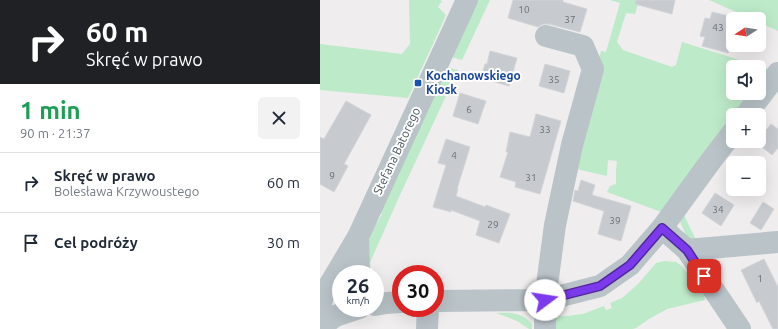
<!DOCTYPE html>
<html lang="pl">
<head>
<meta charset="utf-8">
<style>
	:root { --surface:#fff; --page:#f2f2f3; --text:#1f2937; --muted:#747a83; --line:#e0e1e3 }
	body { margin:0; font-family:Ubuntu,sans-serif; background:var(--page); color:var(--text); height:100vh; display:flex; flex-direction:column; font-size:15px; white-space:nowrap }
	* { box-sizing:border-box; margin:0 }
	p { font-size:13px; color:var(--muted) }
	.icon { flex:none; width:22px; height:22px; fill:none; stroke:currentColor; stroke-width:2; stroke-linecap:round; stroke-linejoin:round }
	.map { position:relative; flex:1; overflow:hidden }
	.panel { display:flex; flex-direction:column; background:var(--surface); width:320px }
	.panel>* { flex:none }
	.hud { background:#202124; color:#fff; overflow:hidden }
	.needle { width:26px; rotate:258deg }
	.buttons { position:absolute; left:406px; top:12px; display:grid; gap:8px }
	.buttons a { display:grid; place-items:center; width:40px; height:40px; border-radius:6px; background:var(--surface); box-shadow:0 4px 16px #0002; font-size:20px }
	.speed { position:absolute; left:12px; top:265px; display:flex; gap:8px; font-size:20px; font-weight:700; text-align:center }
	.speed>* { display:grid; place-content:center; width:52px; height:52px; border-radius:50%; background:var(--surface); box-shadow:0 4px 16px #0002; line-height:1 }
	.speed small { font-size:10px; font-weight:400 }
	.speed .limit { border:6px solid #d22; background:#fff; color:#111 }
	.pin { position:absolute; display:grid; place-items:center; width:34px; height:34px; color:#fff; margin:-17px; border-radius:8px; box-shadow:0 2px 6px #0006 }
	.me { position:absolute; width:44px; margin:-22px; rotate:76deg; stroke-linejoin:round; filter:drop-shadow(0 0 3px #0008) }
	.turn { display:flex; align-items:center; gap:14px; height:84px; padding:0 20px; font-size:18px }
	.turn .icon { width:52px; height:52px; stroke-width:2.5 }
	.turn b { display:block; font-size:28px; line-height:34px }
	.round { display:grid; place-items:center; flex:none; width:42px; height:42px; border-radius:6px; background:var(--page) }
	.head { display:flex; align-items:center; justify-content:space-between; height:68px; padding:0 20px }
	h1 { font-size:24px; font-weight:700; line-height:30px; color:#1e9e55 }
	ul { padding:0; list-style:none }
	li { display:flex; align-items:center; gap:12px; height:60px; padding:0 20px; border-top:1px solid var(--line) }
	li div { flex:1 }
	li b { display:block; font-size:15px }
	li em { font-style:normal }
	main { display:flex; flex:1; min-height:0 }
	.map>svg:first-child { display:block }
</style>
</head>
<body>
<main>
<section class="panel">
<div class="hud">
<div class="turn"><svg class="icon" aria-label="right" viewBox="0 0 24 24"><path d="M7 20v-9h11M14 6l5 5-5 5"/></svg><div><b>60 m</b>Skręć w prawo</div></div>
</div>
<div class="head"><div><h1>1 min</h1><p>90 m · 21:37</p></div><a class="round"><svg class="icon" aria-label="close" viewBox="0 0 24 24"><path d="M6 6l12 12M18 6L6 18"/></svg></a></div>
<ul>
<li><svg class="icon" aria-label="right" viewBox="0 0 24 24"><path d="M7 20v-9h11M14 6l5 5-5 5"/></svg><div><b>Skręć w prawo</b><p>Bolesława Krzywoustego</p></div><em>60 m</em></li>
<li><svg class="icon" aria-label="arrive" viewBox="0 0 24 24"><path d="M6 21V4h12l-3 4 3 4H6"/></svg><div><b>Cel podróży</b></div><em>30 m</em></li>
</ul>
</section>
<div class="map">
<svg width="458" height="329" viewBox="0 0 458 329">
	<rect width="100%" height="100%" fill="#efeded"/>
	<path fill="#bdeac9" d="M89,0H120L122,1L118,7L126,15L118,33L88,98L0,90V44L82,54L90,44Z
		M158,0H170L142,60L131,57Z
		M290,0H319L315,14L306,13L297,42L303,50L352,67L356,65L362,42L452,70L439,88V67H413V93H436L420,115H413V124L344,213L287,192L290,186L296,184V170L297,161L288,160L287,176L252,168L281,51L286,52L300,3Z
		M389,0H458V31L439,22V19H432Z
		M126,67L138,70L80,195L52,258L50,263L51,274H47L44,248L55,223H57L62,214L60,212Z
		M364,215L378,244L367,238L359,219Z
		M344,261L356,262L362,266L384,295L385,300L347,309L329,319L316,328L313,329H230V317L247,316L263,314L284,306L286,310L292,308L290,303L302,298L318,284L336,263Z
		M176,313C189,312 203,313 212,324V329H209L197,321Z"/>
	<path fill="#c7cacf" stroke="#d1d4d8" d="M193,0H243V2L267,9L260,32L229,24H223L218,27L188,18Z
		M316,0H355L352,14L315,4Z
		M392,12L413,17V35L408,53L382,46L385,37L380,36L385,18L390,19Z
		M170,51L197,58L189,86L161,78L165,64H167Z
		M225,64L250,71L244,93L219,86Z
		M140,93L166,101L158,124L133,116Z
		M26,101L51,115L24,164L28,166L14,192L0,184V137L4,139Z
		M216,114L241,121L220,194L195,187L196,182L180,177L188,152H186L190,132L210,137Z
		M451,124L458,129V148L452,155L436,142L437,141H439V139Z
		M126,139L150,147L137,189H138L136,196L165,207L166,205L190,214L179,243L156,235L160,221L131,210V212L113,207L126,165L118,163Z
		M261,180L275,185L272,195L311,206L301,241L278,234L284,211L253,201L255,190L258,191Z
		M395,193L414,205L401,226L382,213Z
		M443,202L454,209L441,230L430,223Z
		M444,259L458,287V329H453L439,301L437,303L421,270Z"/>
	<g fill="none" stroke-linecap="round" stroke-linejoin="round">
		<path stroke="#b9c3c8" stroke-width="22" d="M426,115L458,73
			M342,228L367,250L420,329
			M38,237L39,274
			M367,250L458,242
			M115,301L225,300L280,286L310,265L342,228L390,162L413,132
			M0,305L4,294L38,237L147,0
			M55,305L66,303L81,302
			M0,328L15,316L39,308
			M107,329L108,308
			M225,329V300L235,225L252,145L273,69L263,46L226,36"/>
	</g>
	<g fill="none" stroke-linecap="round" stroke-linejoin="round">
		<defs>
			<path id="route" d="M225,300L280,286L310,265L342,228L367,250L384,276"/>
		</defs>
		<use href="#route" stroke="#51269a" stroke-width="10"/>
		<use href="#route" stroke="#7c3aed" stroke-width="7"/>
	</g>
	<rect fill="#1a4fb4" stroke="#fff" stroke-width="1.5" x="94" y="79" width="8" height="8" rx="2"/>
	<g text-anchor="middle" stroke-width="4" stroke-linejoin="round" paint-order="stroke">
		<g font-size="10" fill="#667076">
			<text x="204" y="13">10</text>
			<text x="250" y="23">37</text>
			<text x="398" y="31">43</text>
			<text x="234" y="83">35</text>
			<text x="149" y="113">6</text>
			<text x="225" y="133">33</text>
			<text x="134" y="159">4</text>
			<text x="12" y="179">9</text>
			<text x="211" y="181">31</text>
			<text x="398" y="213">34</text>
			<text x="295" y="224">39</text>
			<text x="173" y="228">29</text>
			<text x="440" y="282">1</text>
		</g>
		<g font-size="12" font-weight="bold" fill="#164399" stroke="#fff" text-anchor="start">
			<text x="106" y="80">Kochanowskiego<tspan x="106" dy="14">Kiosk</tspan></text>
		</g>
		<g font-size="12" fill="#465258" stroke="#fff">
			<text transform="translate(77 151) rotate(-65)" y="4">Stefana Batorego</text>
		</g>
	</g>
</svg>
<div class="buttons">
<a><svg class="needle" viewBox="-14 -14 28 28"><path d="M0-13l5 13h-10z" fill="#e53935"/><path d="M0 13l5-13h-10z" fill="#747a83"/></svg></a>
<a><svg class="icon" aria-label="sound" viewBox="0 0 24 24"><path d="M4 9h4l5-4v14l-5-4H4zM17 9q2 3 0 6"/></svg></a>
<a>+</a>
<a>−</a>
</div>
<div class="speed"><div>26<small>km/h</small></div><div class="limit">30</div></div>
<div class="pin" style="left:384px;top:276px;background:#d93025"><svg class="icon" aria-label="arrive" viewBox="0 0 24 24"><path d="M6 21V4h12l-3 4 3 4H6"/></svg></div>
<svg class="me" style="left:225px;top:300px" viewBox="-20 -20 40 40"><circle r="19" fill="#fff"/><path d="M0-13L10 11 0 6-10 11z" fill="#7c3aed"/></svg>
</div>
</main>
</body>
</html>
